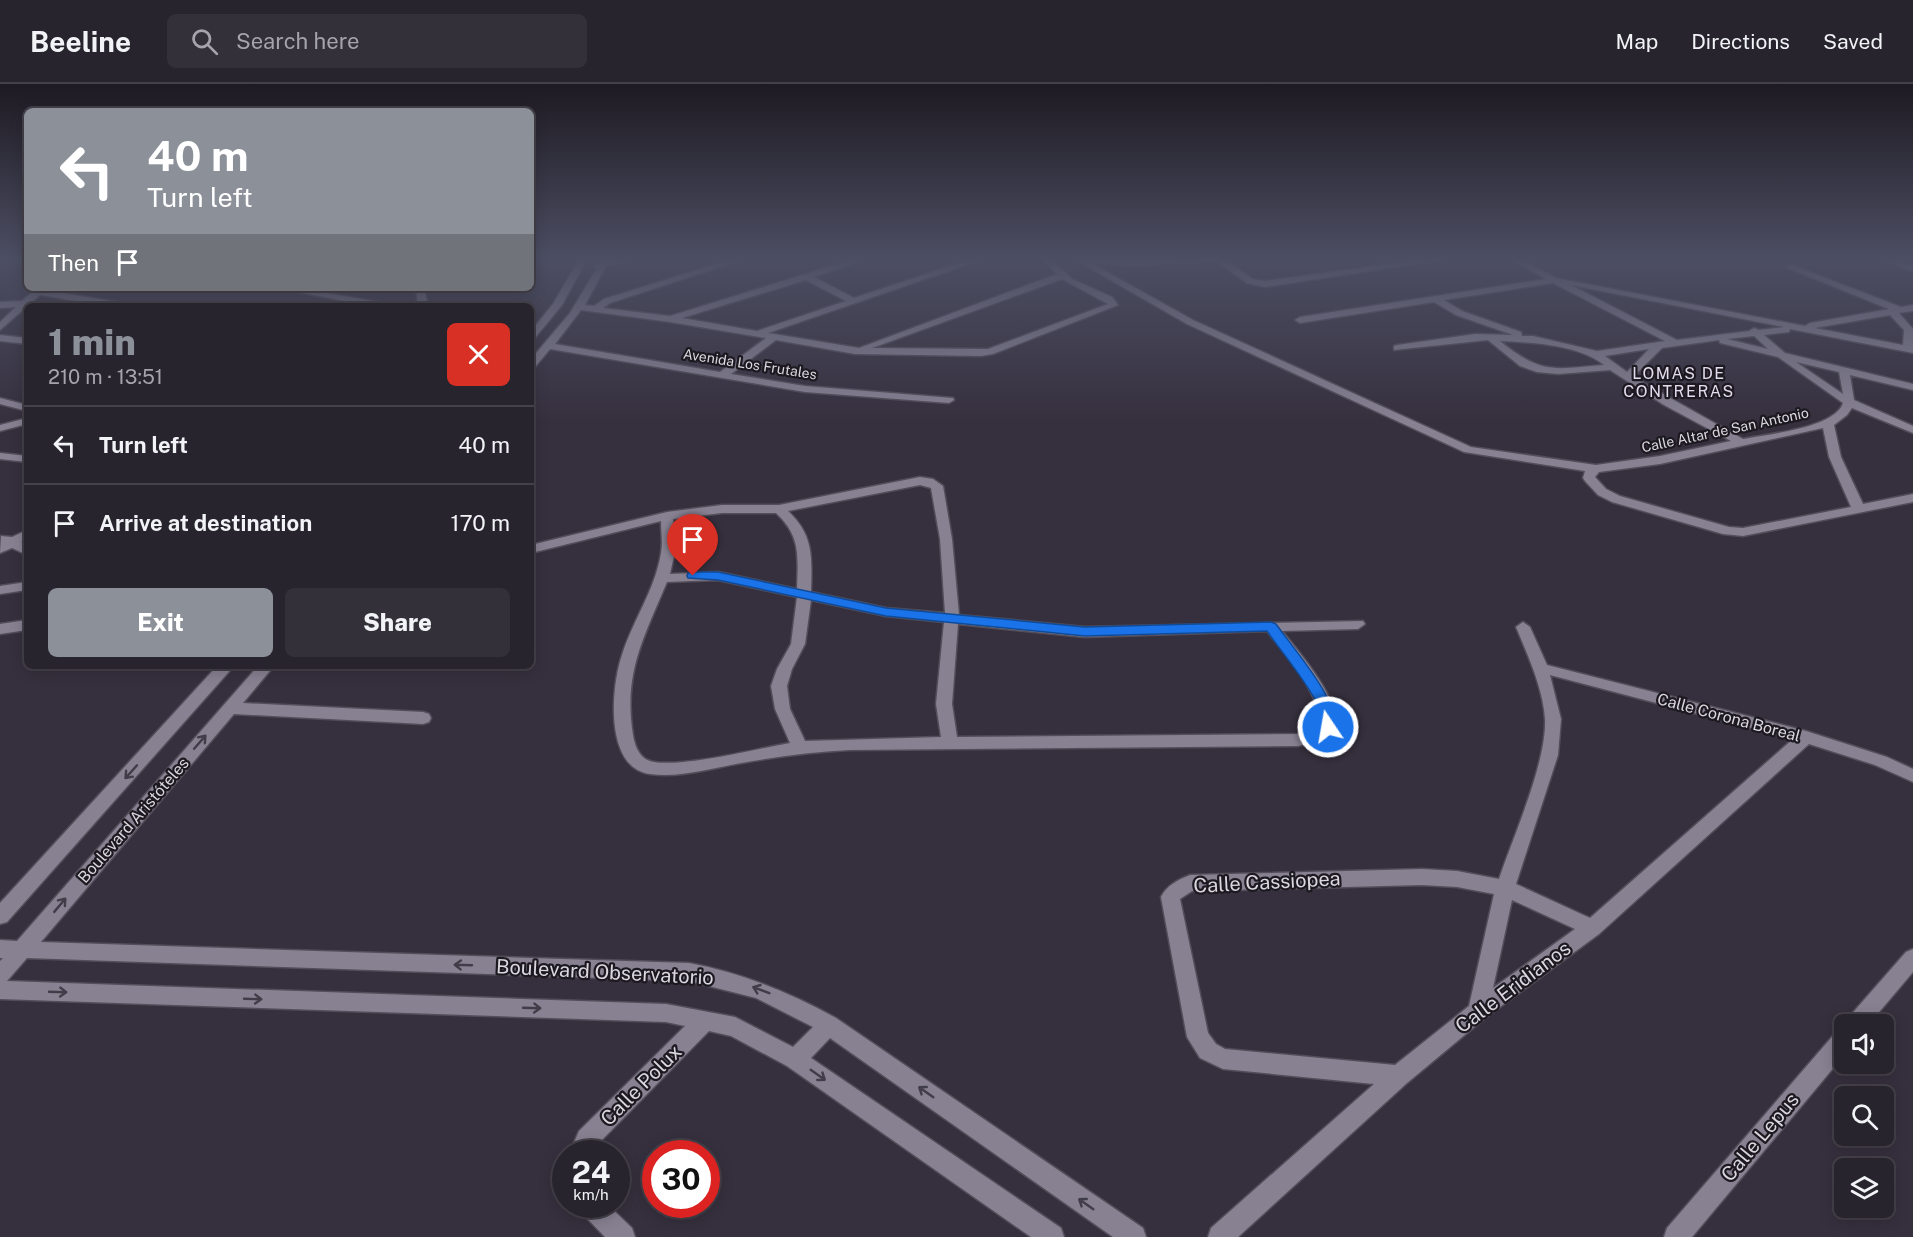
<!DOCTYPE html>
<html lang="en">
<head>
<meta charset="utf-8">
<style>
	:root { --surface:#28242e; --page:#34303a; --text:#f1f3f6; --muted:#a5a4aa; --line:#44414a; --accent:#8c9099 }
	body { margin:0; font-family:"Public Sans",sans-serif; background:var(--page); color:var(--text); height:100vh; display:flex; flex-direction:column; font-size:22px; white-space:nowrap }
	* { box-sizing:border-box; margin:0 }
	p { font-size:20px; color:var(--muted) }
	.icon { flex:none; width:33px; height:33px; fill:none; stroke:currentColor; stroke-width:2; stroke-linecap:round; stroke-linejoin:round }
	.map { position:relative; flex:1; overflow:hidden }
	.side { position:absolute; left:24px; top:219px; width:510px; height:366px; display:flex; flex-direction:column; background:var(--surface); border-radius:9px; box-shadow:0 3px 15px #0003,0 0 0 2px var(--line) }
	.side>* { flex:none }
	.guide { position:absolute; left:24px; top:24px; width:510px; height:183px; border-radius:9px; box-shadow:0 3px 15px #0003,0 0 0 2px var(--line); background:#8c9099; color:#fff; overflow:hidden }
	.tools { position:absolute; left:1834px; top:930px; display:grid; gap:12px }
	.tools a { display:grid; place-items:center; width:60px; height:60px; border-radius:9px; background:var(--surface); box-shadow:0 3px 15px #0003,0 0 0 2px var(--line); font-size:30px }
	.speed { position:absolute; left:552px; top:1056px; display:flex; gap:12px; font-size:30px; font-weight:700; text-align:center }
	.speed>* { display:grid; place-content:center; width:78px; height:78px; border-radius:50%; background:var(--surface); box-shadow:0 3px 15px #0003,0 0 0 2px var(--line); line-height:1 }
	.speed small { font-size:15px; font-weight:400 }
	.speed .limit { border:9px solid #d22; background:#fff; color:#111 }
	.pin { position:absolute; display:grid; place-items:center; width:51px; height:51px; color:#fff; margin:-62px -26px; border-radius:50% 50% 50% 0; rotate:-45deg; box-shadow:0 0 6px #0007 }
	.pin .icon { rotate:45deg }
	.me { position:absolute; width:66px; margin:-33px; rotate:348deg; stroke-linejoin:round; filter:drop-shadow(0 0 4px #0008) }
	.turn { display:flex; align-items:center; gap:21px; height:126px; padding:0 24px; font-size:27px }
	.turn .icon { width:78px; height:78px; stroke-width:2.5 }
	.turn b { display:block; font-size:42px; line-height:51px }
	.then { display:flex; align-items:center; height:57px; padding:0 24px; background:#0003; gap:12px; font-size:22px }
	.round { display:grid; place-items:center; flex:none; width:63px; height:63px; border-radius:9px; background:var(--page) }
	.overview { display:flex; align-items:center; justify-content:space-between; height:102px; padding:0 24px }
	h1 { font-size:36px; font-weight:800; line-height:45px; color:var(--accent) }
	.primary-button { display:flex; gap:12px; margin-top:auto; padding:12px 24px }
	.primary-button a { flex:1; height:69px; border-radius:9px; background:var(--accent); color:#fff; font-size:24px; font-weight:800; line-height:69px; text-align:center }
	.primary-button a+a { background:var(--page); color:var(--text) }
	ul { padding:0; list-style:none }
	li { display:flex; align-items:center; gap:18px; height:78px; padding:0 24px; border-top:2px solid var(--line) }
	li div { flex:1 }
	li b { display:block; font-size:22px }
	li em { font-style:normal }
	header { display:flex; align-items:center; gap:36px; box-sizing:border-box; height:84px; padding:0 30px; background:var(--surface); border-bottom:2px solid var(--line) }
	header strong { font-size:28px }
	nav { display:flex; gap:33px; margin-inline-start:auto; font-size:21px }
	.search { width:420px; height:54px; background:var(--page); display:flex; align-items:center; gap:15px; box-sizing:border-box; padding:0 21px; border-radius:9px; color:var(--muted); font-size:22px }
	.map>svg:first-child { display:block }
</style>
</head>
<body>
<header>
<strong>Beeline</strong>
<div class="search"><svg class="icon" aria-label="search" viewBox="0 0 24 24"><circle cx="10" cy="10" r="6"/><path d="M15 15l6 6"/></svg>Search here</div>
<nav><a>Map</a><a>Directions</a><a>Saved</a></nav>
</header>
<div class="map">
<svg width="1913" height="1153" viewBox="0 0 1913 1153">
	<rect width="100%" height="100%" fill="#36303e"/>
	<g fill="none" stroke-linecap="round" stroke-linejoin="round">
		<defs>
			<path id="minor" d="M0,175H10L0,179Z
				M579,175H587L562,221L534,255L531,256V247L553,220Z
				M601,175H633L606,182L585,221L594,222L604,215L732,175H745L610,219L603,224L670,232L854,175H868L814,193L854,214L971,175H984L768,249L859,264L1057,190L1042,175H1051L1072,195L1112,213L1118,221L993,270L981,272L855,270L776,256L731,290L805,302L953,314L954,316L949,319L805,308L550,265L535,283L531,284V275L570,229L597,184L592,182L599,179ZM1062,195L1108,220L988,265L872,264ZM806,196L846,217L757,247L682,234ZM581,226L670,238L766,254L720,288L555,260Z
				M1074,175H1224L1253,195L1265,197L1425,175H1449L1265,203L1247,199L1216,177L1133,182L1091,179L1193,236L1471,363L1596,381L1660,372L1731,357L1664,321L1610,286L1558,290L1537,288L1520,282L1488,256L1394,266V262L1397,261L1475,250L1513,251L1456,231L1434,218L1300,239L1295,236L1300,233L1546,195L1509,175H1520L1556,194L1805,242L1810,239L1889,225L1785,183L1792,181L1901,223L1913,221V227L1899,229L1913,245V269L1790,245L1789,248L1764,251L1785,269L1913,300V306L1850,291L1854,316L1913,342V349L1852,324L1847,331L1834,341L1841,373L1863,420L1913,410V418L1743,452L1723,450L1612,418L1598,411L1585,397L1583,394L1585,387L1464,368L1187,240ZM1553,199L1665,257L1597,267L1533,252H1522L1521,248L1462,227L1444,216ZM1571,201L1784,243L1759,246L1754,244L1749,247L1677,256ZM1890,231L1904,246L1903,261L1815,244ZM1754,252L1768,265L1727,255ZM1719,256L1720,259L1778,273L1843,319C1835,344 1768,350 1743,355L1633,293L1662,264ZM1500,257C1530,258 1580,261 1604,281C1553,285 1542,291 1500,257ZM1649,265L1627,288L1605,272ZM1796,278L1839,288L1843,310ZM1823,344L1829,373L1851,423L1743,444L1729,443L1620,412L1606,405L1595,393L1599,388L1660,380Z
				M1882,175H1894L1913,182V188Z
				M37,204H46L45,206L122,219L127,222H106L40,211L0,246V238L16,223L0,224V218L22,217Z
				M278,204H297L384,219L389,222H369Z
				M416,204H424L428,222H418Z
				M0,251L27,254V260L0,257Z
				M0,314L27,321V327L0,320Z
				M27,334V340L0,347V341Z
				M0,369L27,372V378L0,375Z
				M920,393L933,395L943,402L952,455L959,531L1085,543L1363,537L1365,540L1358,545L1282,547C1296,564 1345,621 1335,644C1330,657 1309,659 1298,662L849,666C811,668 774,673 736,680C709,685 678,694 650,690C604,684 611,602 622,571C633,536 655,506 661,469C663,459 661,448 661,437L531,469V461L667,428L722,421H779ZM920,401L931,404L940,455L945,529L886,524L811,508C812,474 814,451 788,427ZM722,429H776C801,452 798,472 797,505L718,488L670,490L675,467L673,435ZM718,496L797,513L791,560L777,585L771,602L775,625L790,659C755,665 687,683 654,678C640,676 635,663 633,651C623,589 644,553 667,498ZM811,516L886,532L944,538L936,620L941,653L805,657L790,625L787,602L792,585L805,560ZM958,540L1085,553L1267,547C1288,574 1318,605 1320,641L1313,647L1298,650L957,653L952,620Z
				M27,446V455L21,458L27,462V471L12,464L0,469L1,452L12,453Z
				M27,498V506L0,510V502Z
				M27,536V546L0,550V540Z
				M1523,538L1530,543L1547,581L1806,647L1887,673L1913,685V698L1875,681L1809,660L1599,850L1485,934L1407,999L1238,1153H1208L1211,1144L1374,1000L1223,985L1200,974L1187,953L1161,813C1167,801 1178,796 1190,791L1422,785L1457,787L1499,795C1513,753 1547,678 1545,635C1543,604 1528,572 1516,543ZM1550,591L1793,655L1590,834L1516,800L1558,671L1561,635ZM1422,801L1457,803L1494,810L1469,922L1395,981L1225,965L1216,960L1208,949L1180,815L1192,807ZM1512,816L1575,845L1493,904Z
				M217,582H234L7,838L0,840V819Z
				M258,582H274L243,619L423,628L429,630L431,634L429,638L423,640L234,630L41,858L689,879C742,889 789,908 836,934L1143,1144L1146,1153H1113L830,954L811,974L1061,1144L1064,1153H1031L787,982L731,952L709,947L595,1063L592,1070H569L579,1047L685,942L666,938L0,915V877L3,874H0V856L17,857ZM27,874L689,897L756,914L813,943L793,963L735,933L666,920L7,897Z
				M1913,865V888L1869,940H1846L1849,933L1906,868Z
				M1845,944V970L1692,1153H1664L1667,1144L1837,947Z
				M577,1120H607L632,1144L635,1153H605L581,1128Z"/>
		</defs>
		<use href="#minor" stroke="#524d59" stroke-width="3"/>
		<use href="#minor" fill="#878192" fill-rule="evenodd"/>
	</g>
	<defs><path id="oneway-shaft" d="M-6 0H5M1.5-3L5.5 0L1.5 3" fill="none" stroke-width="1.6" stroke-linecap="round" stroke-linejoin="round" transform="scale(1.5)"/></defs>
	<g stroke="#413d48">
		<use href="#oneway-shaft" transform="translate(200 658) rotate(-49)"/>
		<use href="#oneway-shaft" transform="translate(131 688) rotate(132)"/>
		<use href="#oneway-shaft" transform="translate(60 821) rotate(-50)"/>
		<use href="#oneway-shaft" transform="translate(463 881) rotate(-178)"/>
		<use href="#oneway-shaft" transform="translate(761 906) rotate(-159)"/>
		<use href="#oneway-shaft" transform="translate(58 908) rotate(2)"/>
		<use href="#oneway-shaft" transform="translate(253 915) rotate(2)"/>
		<use href="#oneway-shaft" transform="translate(532 924) rotate(2)"/>
		<use href="#oneway-shaft" transform="translate(818 991) rotate(35)"/>
		<use href="#oneway-shaft" transform="translate(926 1008) rotate(-145)"/>
		<use href="#oneway-shaft" transform="translate(1086 1120) rotate(-145)"/>
	</g>
	<linearGradient id="sky" x2="0" y2="1"><stop stop-color="#1e1a22"/><stop offset="0.52" stop-color="#4c4e63"/><stop offset="1" stop-color="#4c4e63" stop-opacity="0"/></linearGradient>
	<rect width="1913" height="337" fill="url(#sky)"/>
	<path fill="#1a73e8" stroke="#114b97" stroke-width="1.5" d="M693,488H718L886,524L1085,543L1271,538L1276,540C1292,563 1339,616 1335,643L1328,648L1322,646C1319,639 1323,631 1317,619C1304,594 1283,570 1267,547L1085,552L886,532L718,496L688,494L687,492L688,489Z"/>
	<g text-anchor="middle" stroke-width="4.5" stroke-linejoin="round" paint-order="stroke">
		<g font-size="14" fill="#dbd7e0" stroke="#1c1920">
			<text transform="translate(750 280) rotate(9)" y="5">Avenida Los Frutales</text>
			<text transform="translate(1725 346) rotate(-12)" y="5">Calle Altar de San Antonio</text>
		</g>
		<g font-size="16" letter-spacing="1.5" fill="#e3dcef" stroke="#1c1920">
			<text x="1679" y="295">LOMAS DE<tspan x="1679" dy="18">CONTRERAS</tspan></text>
		</g>
		<g font-size="16" fill="#dbd7e0" stroke="#1c1920">
			<text transform="translate(1729 633) rotate(15)" y="6">Calle Corona Boreal</text>
			<text transform="translate(133 736) rotate(-49)" y="6">Boulevard Aristóteles</text>
		</g>
		<g font-size="20" fill="#dbd7e0" stroke="#1c1920">
			<text transform="translate(1267 798) rotate(-3)" y="7">Calle Cassiopea</text>
			<text transform="translate(605 888) rotate(3)" y="7">Boulevard Observatorio</text>
			<text transform="translate(1513 903) rotate(-37)" y="7">Calle Eridianos</text>
			<text transform="translate(641 1001) rotate(-45)" y="7">Calle Polux</text>
			<text transform="translate(1760 1053) rotate(-50)" y="7">Calle Lepus</text>
		</g>
	</g>
</svg>
<div class="tools">
<a><svg class="icon" aria-label="sound" viewBox="0 0 24 24"><path d="M4 9h4l5-4v14l-5-4H4zM17 9q2 3 0 6"/></svg></a>
<a><svg class="icon" aria-label="search" viewBox="0 0 24 24"><circle cx="10" cy="10" r="6"/><path d="M15 15l6 6"/></svg></a>
<a><svg class="icon" aria-label="layers" viewBox="0 0 24 24"><path d="M12 4l9 5-9 5-9-5zM3 14l9 5 9-5"/></svg></a>
</div>
<div class="speed"><div>24<small>km/h</small></div><div class="limit">30</div></div>
<div class="pin" style="left:693px;top:492px;background:#d93025"><svg class="icon" aria-label="arrive" viewBox="0 0 24 24"><path d="M6 21V4h12l-3 4 3 4H6"/></svg></div>
<svg class="me" style="left:1328px;top:643px" viewBox="-20 -20 40 40"><circle r="17" fill="#1a73e8" stroke="#fff" stroke-width="3"/><path d="M0-11L8 9 0 5-8 9z" fill="#fff"/></svg>
<div class="guide">
<div class="turn"><svg class="icon" aria-label="left" viewBox="0 0 24 24"><path d="M17 20v-9H6M10 6l-5 5 5 5"/></svg><div><b>40 m</b>Turn left</div></div>
<div class="then">Then<svg class="icon" aria-label="arrive" viewBox="0 0 24 24"><path d="M6 21V4h12l-3 4 3 4H6"/></svg></div>
</div>
<section class="side">
<div class="overview"><div><h1>1 min</h1><p>210 m · 13:51</p></div><a class="round" style="background:#d93025;color:#fff"><svg class="icon" aria-label="close" viewBox="0 0 24 24"><path d="M6 6l12 12M18 6L6 18"/></svg></a></div>
<ul>
<li><svg class="icon" aria-label="left" viewBox="0 0 24 24"><path d="M17 20v-9H6M10 6l-5 5 5 5"/></svg><div><b>Turn left</b></div><em>40 m</em></li>
<li><svg class="icon" aria-label="arrive" viewBox="0 0 24 24"><path d="M6 21V4h12l-3 4 3 4H6"/></svg><div><b>Arrive at destination</b></div><em>170 m</em></li>
</ul>
<div class="primary-button"><a>Exit</a><a>Share</a></div>
</section>
</div>
</body>
</html>
